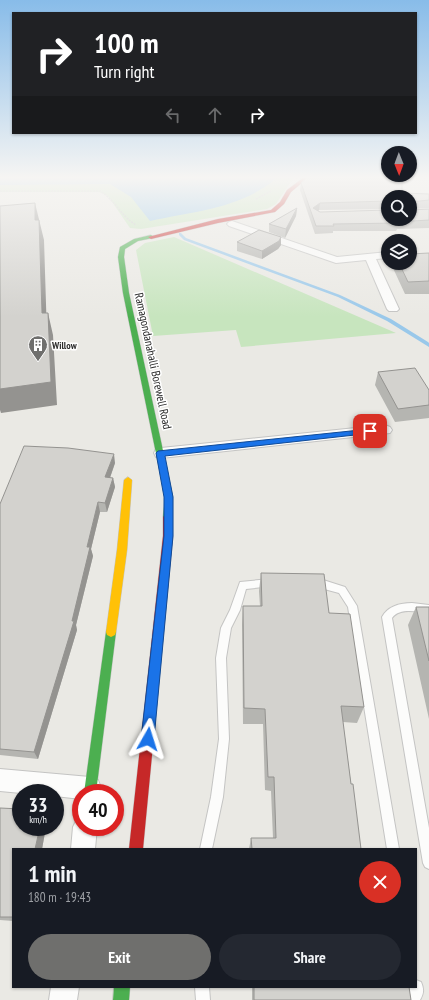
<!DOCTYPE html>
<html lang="en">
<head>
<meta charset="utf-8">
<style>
	:root { --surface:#171b24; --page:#242831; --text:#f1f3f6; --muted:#9ea1a6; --accent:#6f6f6d }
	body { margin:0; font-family:"PT Sans Narrow",sans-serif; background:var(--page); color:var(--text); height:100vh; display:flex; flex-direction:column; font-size:15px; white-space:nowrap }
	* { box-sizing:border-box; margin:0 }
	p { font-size:13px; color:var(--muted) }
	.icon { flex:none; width:22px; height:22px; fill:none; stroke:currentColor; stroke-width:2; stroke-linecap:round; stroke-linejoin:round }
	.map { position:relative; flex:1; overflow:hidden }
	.panel { position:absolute; left:12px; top:848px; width:405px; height:140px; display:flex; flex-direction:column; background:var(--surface); border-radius:0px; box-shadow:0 1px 3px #0004 }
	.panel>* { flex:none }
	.top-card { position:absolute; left:12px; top:12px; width:405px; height:122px; border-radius:0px; box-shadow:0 1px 3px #0004; background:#202124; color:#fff; overflow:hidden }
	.needle { width:26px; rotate:179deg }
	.buttons { position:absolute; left:381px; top:146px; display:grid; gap:8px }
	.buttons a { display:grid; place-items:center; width:36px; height:36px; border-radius:50%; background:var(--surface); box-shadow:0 1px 3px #0004; font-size:20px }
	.speed { position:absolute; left:12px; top:784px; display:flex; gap:8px; font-size:20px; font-weight:700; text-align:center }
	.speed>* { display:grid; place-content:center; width:52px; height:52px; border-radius:50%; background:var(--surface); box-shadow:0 1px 3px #0004; line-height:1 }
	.speed small { font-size:10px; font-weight:400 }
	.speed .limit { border:6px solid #d22; background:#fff; color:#111 }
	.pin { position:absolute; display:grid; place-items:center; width:34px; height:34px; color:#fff; margin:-17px; border-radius:8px; box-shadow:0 2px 6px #0006 }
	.me { position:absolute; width:44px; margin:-22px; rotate:6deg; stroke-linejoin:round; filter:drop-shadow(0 0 3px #0008) }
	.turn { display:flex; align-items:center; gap:14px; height:84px; padding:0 16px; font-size:18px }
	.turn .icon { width:52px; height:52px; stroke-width:2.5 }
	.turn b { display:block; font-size:28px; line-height:34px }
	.lanes { display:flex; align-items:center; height:38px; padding:0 16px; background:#0003; justify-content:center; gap:20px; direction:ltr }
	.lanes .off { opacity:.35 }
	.round { display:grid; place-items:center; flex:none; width:42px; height:42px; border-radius:21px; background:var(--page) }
	.head { display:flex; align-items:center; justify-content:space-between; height:68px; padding:0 16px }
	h1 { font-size:24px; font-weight:700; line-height:30px }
	.primary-button { display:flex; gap:8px; margin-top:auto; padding:8px 16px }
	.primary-button a { flex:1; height:46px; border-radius:24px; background:var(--accent); color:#fff; font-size:16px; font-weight:700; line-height:46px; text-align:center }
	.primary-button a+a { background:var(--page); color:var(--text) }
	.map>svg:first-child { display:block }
</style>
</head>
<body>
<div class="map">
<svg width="429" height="1000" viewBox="0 0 429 1000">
	<rect width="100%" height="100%" fill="#eae9e4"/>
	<path fill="#c7e5be" d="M0,177H294L276,204L267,209L141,229L130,228L108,196L99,192H0Z
		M174,237L396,333L241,347L236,330L153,336L136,250L145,243Z"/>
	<path fill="#99c8ea" d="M0,177H278C241,209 195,211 150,221L131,197L110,184L0,185Z"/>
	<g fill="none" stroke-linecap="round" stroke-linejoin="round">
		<path fill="#99c8ea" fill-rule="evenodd" d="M179,233H181L186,238L340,295L391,319L428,342L429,343V347L387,321L338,297L184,240L179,235Z"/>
		<defs>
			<path id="lane" d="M270,579L273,580L274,583L273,586L246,589L240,610L231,628L226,658L229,739L223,797L212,849H200L211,797L219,739L216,658L221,628L230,610L240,582Z
				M316,579H320L345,587L357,606L399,849H387L348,607L339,593L313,586L312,583L313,580Z
				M412,603L429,605V613C417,612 400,607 392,618L429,828V869L425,867L423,863L382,617C388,606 400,603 412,603Z
				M416,980L421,982C424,989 424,993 420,1000H406L410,991L409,987H416Z
				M195,987H209L210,1000H196Z"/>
			<path id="street" d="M232,221L337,257L388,252V258L376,259L399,309L397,311H389L387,309L366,260L336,263L229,226L227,224L229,222Z
				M385,425L390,427L392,430L390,433L161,458L156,457L154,453L156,449L161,448Z
				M0,769L90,777L98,780L101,788L99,793H81V799L55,796V793H21L0,791Z
				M81,817V827H97L95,849H71L73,827L77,819Z
				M51,987H79L77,1000H49Z"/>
			<path id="fast" d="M151,235L154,237L153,238L138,241L125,249L124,257L129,293L173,497V517L171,519H165L163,517L165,497L123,293L118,257L120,247L134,239Z
				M111,627L115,629L116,632L96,793H84L106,632L107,629Z
				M114,987H130L129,1000H113Z"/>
			<path id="slow" d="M128,477L132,480L127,550L116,632L115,635L111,637L107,635L106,632L117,550L124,480Z"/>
			<path id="jam" d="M304,177H309L291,192L284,204L275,212L218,223L151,239L148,237L218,219L271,210L280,202L287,190Z
				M168,513L171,515L173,517V536L143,849H129L163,536V517L165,515Z"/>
		</defs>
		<use href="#lane" stroke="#c4c4c3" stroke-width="2"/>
		<use href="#street" stroke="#c4c4c3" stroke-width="2"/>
		<use href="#fast" stroke="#c4c4c3" stroke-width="1"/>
		<use href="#slow" stroke="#c4c4c3" stroke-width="1"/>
		<use href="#jam" stroke="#c4c4c3" stroke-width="1"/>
		<path stroke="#c8c8c8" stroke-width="1.5" stroke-dasharray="2 1" stroke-linecap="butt" d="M0,191H100C115,200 121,216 136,225
			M256,199L271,191"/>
		<use href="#lane" fill="#fcfcfb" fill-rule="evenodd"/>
		<use href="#street" fill="#fcfcfb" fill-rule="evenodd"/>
		<use href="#fast" fill="#4caf50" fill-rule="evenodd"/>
		<use href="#slow" fill="#ffc107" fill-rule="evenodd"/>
		<use href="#jam" fill="#c62828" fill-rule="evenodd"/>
	</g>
	<path fill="#b5b5b1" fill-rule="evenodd" d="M301,183L402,193L429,194V208L410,209L412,210L429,209V228L397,229L396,231H333V233L315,234L300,190ZM388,197L410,219L320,212L318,211L319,210L388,209Z
		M297,208L296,216L285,238L269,232V224Z
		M237,242L281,245L278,249L262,259L237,251Z
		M429,253V294H405L392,266L393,263H410Z
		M378,372L429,390V418L395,422L375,385Z
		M115,463L110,478H113L115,487L107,512H100L91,549L93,556L76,625L77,630L38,759L0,755V504Z
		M261,573L329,613L364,707L357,723L343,722L351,784L361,849H249L251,838H273L271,791L265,790L263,724H243L242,624L243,606H260L259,591Z
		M416,607H429V719L408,625Z
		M0,808L21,827H46L42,849H13V921L0,920Z
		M252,987H409L411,1000H252Z"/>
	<path fill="#949390" d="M35,203L44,240L47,336L42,313L35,220Z
		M320,203L319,210L313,216V208Z
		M297,208L296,216L285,238L286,229Z
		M281,237V245L278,249L262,259V251Z
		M48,313L53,335L57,405L1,413L0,410V384Z
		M114,454L115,463L107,486L105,477Z
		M113,478L115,487L107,512L105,503Z
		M98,502L100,512L91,549L93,556L76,625L77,630L38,759L34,752L72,621L87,547Z
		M40,827H46L42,849H35Z"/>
	<path fill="#d3d2ce" stroke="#949390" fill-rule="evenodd" d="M308,177H402V193L429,194V200L411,202L410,209L412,210L429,209V220L397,222L398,223L333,224L334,226H316L301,183ZM388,197H410V219H388V210L320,212L313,208L320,203L388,201Z
		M35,203V220H39L42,313H48L51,382L0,389V206Z
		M297,208L286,229L269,224Z
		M259,230L281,237L279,241L262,251L237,242Z
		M429,253V281L408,282L399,263H410V254Z
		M415,368L429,390V405L398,409L378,372Z
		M24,446L68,448L114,454L105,477L113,478L105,503L98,502L87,547H90L72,621H74L34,752L0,749V504Z
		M261,573L324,574L329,613L350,614L364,707L341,706L351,784H353L361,849H252L251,838H276L274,777H268L265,709L244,708L243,606H262Z
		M416,607H429V661Z
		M0,808L21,809V827H40L35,849H13V917H0Z
		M254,987H409L411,1000H254Z"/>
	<linearGradient id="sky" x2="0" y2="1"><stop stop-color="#88bce9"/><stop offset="0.56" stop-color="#f6f5f3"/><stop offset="1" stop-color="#f6f5f3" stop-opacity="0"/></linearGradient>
	<rect width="429" height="317" fill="url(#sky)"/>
	<path fill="#1a73e8" stroke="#114b97" d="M370,429L375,431L373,433L165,456L173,497V536L154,739L152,744L148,745L143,744L141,739L164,536V497L156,453L158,451Z"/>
	<defs>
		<symbol id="building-pin" viewBox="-11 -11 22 30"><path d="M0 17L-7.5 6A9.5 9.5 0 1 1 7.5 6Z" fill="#6f6f6d" stroke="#fff"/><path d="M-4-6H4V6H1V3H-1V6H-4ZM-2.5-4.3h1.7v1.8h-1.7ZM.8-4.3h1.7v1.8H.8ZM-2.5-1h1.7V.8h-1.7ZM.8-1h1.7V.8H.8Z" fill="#fff"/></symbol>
	</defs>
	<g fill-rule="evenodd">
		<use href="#building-pin" x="27" y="334" width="22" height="30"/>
	</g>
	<g text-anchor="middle" stroke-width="3" stroke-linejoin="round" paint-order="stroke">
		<g font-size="10" font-weight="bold" fill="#2d2d2d" stroke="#fff" text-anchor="start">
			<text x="52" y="349">Willow</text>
		</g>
		<g font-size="12" fill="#2d2d2d" stroke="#fff">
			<text transform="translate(153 361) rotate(78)" y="4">Ramagondanahalli Borewell Road</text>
		</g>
	</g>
</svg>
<div class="buttons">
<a><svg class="needle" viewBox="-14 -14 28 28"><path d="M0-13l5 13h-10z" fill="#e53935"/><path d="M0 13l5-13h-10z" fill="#9ea1a6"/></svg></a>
<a><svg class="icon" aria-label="search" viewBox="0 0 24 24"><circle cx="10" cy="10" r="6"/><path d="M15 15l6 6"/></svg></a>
<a><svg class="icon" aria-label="layers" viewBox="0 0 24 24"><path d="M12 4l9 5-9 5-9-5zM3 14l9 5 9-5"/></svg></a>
</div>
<div class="speed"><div>33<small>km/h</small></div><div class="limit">40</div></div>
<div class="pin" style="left:370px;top:431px;background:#d93025"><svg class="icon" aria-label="arrive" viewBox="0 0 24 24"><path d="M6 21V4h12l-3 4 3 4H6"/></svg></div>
<svg class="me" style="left:148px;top:739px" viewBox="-20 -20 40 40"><path d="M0-17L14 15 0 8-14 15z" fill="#1a73e8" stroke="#fff" stroke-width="4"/></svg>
<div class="top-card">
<div class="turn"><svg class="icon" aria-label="right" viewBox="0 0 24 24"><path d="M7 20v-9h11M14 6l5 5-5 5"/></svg><div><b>100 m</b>Turn right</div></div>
<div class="lanes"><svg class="icon off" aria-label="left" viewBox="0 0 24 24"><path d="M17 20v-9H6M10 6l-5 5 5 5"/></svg><svg class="icon off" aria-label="ahead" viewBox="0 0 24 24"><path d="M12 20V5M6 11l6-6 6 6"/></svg><svg class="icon" aria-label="right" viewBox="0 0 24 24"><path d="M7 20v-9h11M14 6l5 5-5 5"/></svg></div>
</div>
<section class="panel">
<div class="head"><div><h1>1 min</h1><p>180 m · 19:43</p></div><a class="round" style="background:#d93025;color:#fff"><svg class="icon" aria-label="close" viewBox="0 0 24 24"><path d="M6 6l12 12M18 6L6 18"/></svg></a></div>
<div class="primary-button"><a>Exit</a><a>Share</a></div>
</section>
</div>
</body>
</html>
